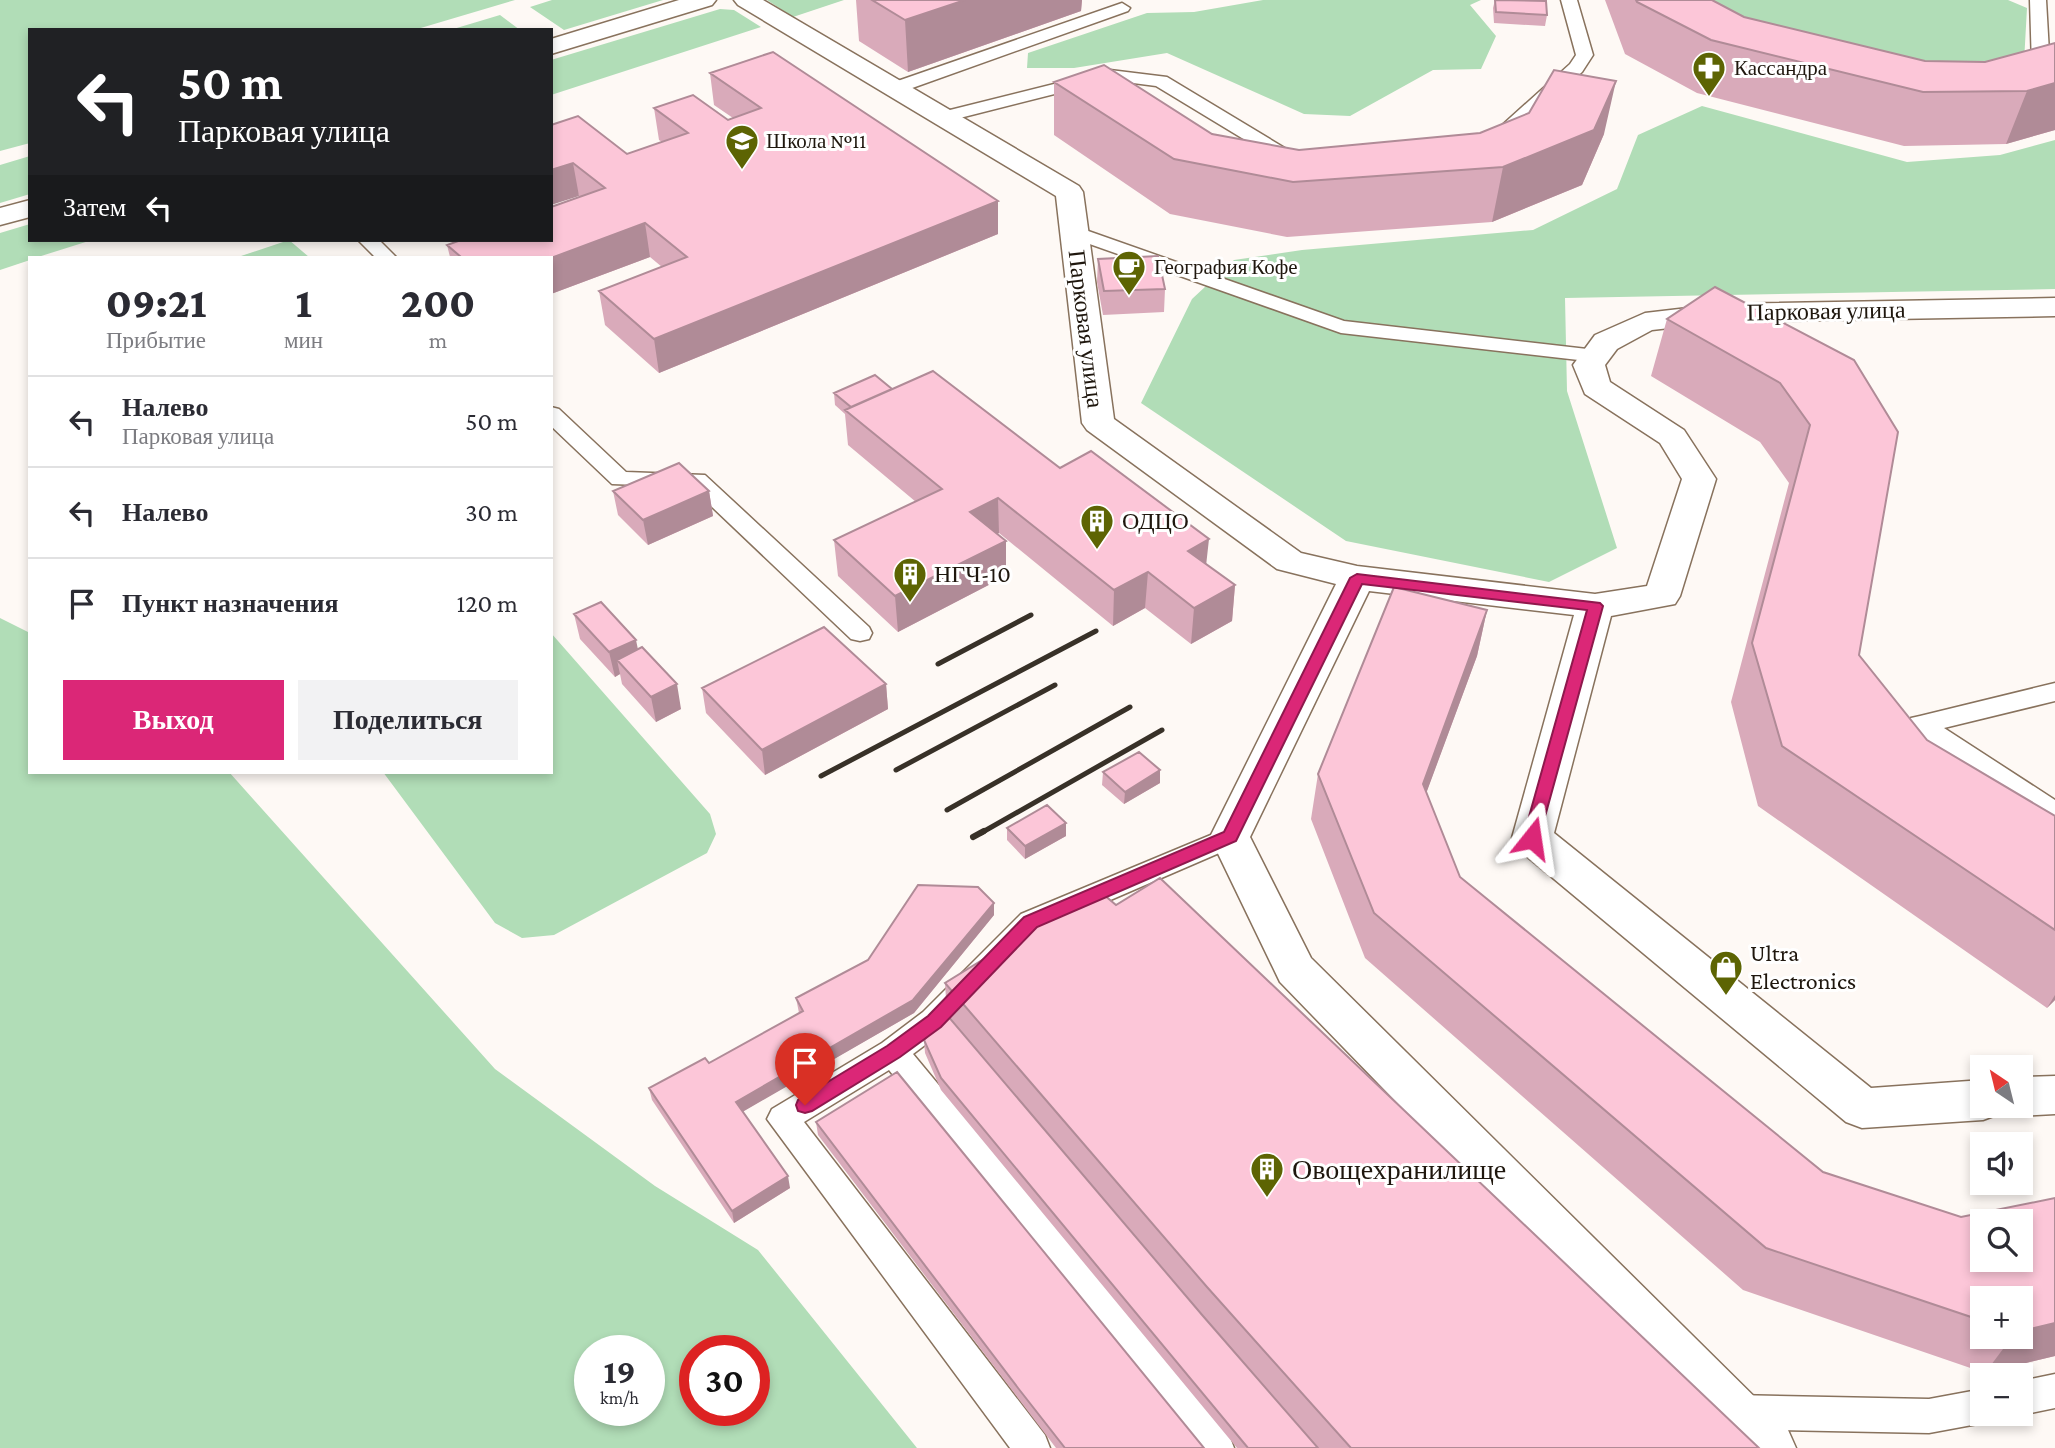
<!DOCTYPE html>
<html lang="ru">
<head>
<meta charset="utf-8">
<style>
	:root { --surface:#fff; --page:#f2f2f3; --text:#2b2b33; --muted:#7c7c81; --line:#e1e1e2; --accent:#db2777 }
	body { margin:0; font-family:"Crimson Pro",serif; background:var(--page); color:var(--text); height:100vh; display:flex; flex-direction:column; font-size:26px; white-space:nowrap }
	* { box-sizing:border-box; margin:0 }
	p { font-size:23px; color:var(--muted) }
	.icon { flex:none; width:38px; height:38px; fill:none; stroke:currentColor; stroke-width:2; stroke-linecap:round; stroke-linejoin:round }
	.map { position:relative; flex:1; overflow:hidden }
	.panel { position:absolute; left:28px; top:256px; width:525px; height:518px; display:flex; flex-direction:column; background:var(--surface); border-radius:0px; box-shadow:0 4px 10px #0003 }
	.panel>* { flex:none }
	.banner { position:absolute; left:28px; top:28px; width:525px; height:214px; border-radius:0px; box-shadow:0 4px 10px #0003; background:#202124; color:#fff; overflow:hidden }
	.needle { width:46px; rotate:325deg }
	.tools { position:absolute; left:1970px; top:1055px; display:grid; gap:14px }
	.tools a { display:grid; place-items:center; width:63px; height:63px; border-radius:0px; background:var(--surface); box-shadow:0 4px 10px #0003; font-size:35px }
	.speed { position:absolute; left:574px; top:1335px; display:flex; gap:14px; font-size:35px; font-weight:700; text-align:center }
	.speed>* { display:grid; place-content:center; width:91px; height:91px; border-radius:50%; background:var(--surface); box-shadow:0 4px 10px #0003; line-height:1 }
	.speed small { font-size:18px; font-weight:400 }
	.speed .limit { border:10px solid #d22; background:#fff; color:#111 }
	.pin { position:absolute; display:grid; place-items:center; width:60px; height:60px; color:#fff; margin:-72px -30px; border-radius:50% 50% 50% 0; rotate:-45deg; box-shadow:0 0 7px #0007 }
	.pin .icon { rotate:45deg }
	.me { position:absolute; width:77px; margin:-38px; rotate:15deg; stroke-linejoin:round; filter:drop-shadow(0 0 5px #0008) }
	.turn { display:flex; align-items:center; gap:24px; height:147px; padding:0 35px; font-size:32px }
	.turn .icon { width:91px; height:91px; stroke-width:2.5 }
	.turn b { display:block; font-size:49px; line-height:60px }
	.then { display:flex; align-items:center; height:66px; padding:0 35px; background:#0003; gap:14px; font-size:26px }
	.eta { display:flex; justify-content:space-evenly; align-items:center; height:119px; text-align:center }
	.eta b { font-size:42px; font-weight:800; line-height:49px }
	.action { display:flex; gap:14px; margin-top:auto; padding:14px 35px }
	.action a { flex:1; height:80px; border-radius:0px; background:var(--accent); color:#fff; font-size:28px; font-weight:800; line-height:80px; text-align:center }
	.action a+a { background:var(--page); color:var(--text) }
	ul { padding:0; list-style:none }
	li { display:flex; align-items:center; gap:21px; height:91px; padding:0 35px; border-top:2px solid var(--line) }
	li div { flex:1 }
	li b { display:block; font-size:26px }
	li em { font-style:normal }
	.map>svg:first-child { display:block }
</style>
</head>
<body>
<div class="map">
<svg width="2055" height="1448" viewBox="0 0 2055 1448">
	<rect width="100%" height="100%" fill="#fef9f5"/>
	<path fill="#b1ddb7" fill-rule="evenodd" d="M0,0H515L414,30H30V143L0,151Z
		M552,0H663L564,30L530,7Z
		M767,0H844L793,17Z
		M1263,0H1481L1470,5L1496,36L1481,69L1433,70L1350,116L1304,114L1167,53L1074,68H1027L1028,53L1147,13L1194,12Z
		M1712,0H2008L2027,8L2024,62L1977,83L1729,19Z
		M720,9L734,10L761,27L551,95V60Z
		M500,15L520,30H450Z
		M1702,106L1907,162L2000,155L2055,140V289L1565,298L1567,391L1617,548L1549,582L1346,541L1141,403L1192,299L1234,260L1302,250L1533,230L1617,189L1638,135Z
		M30,156V194L0,203V165Z
		M30,224V240H92L38,257H30V260L0,270V233Z
		M289,240L309,257H238Z
		M0,618L30,633V772H229L495,1069L655,1186L758,1250L917,1448H0ZM590,1351H649V1410H590ZM754,1351V1410H695V1351Z
		M551,633L710,814L716,834L707,853L554,935L522,938L495,923L383,772H551Z"/>
	<g fill="none" stroke-linecap="round" stroke-linejoin="round">
		<defs>
			<path id="lane" d="M1561,0H1577L1593,55L1582,72L1502,144H1490L1487,140L1490,136L1570,64L1576,55Z
				M2030,0H2046L2050,70L2047,74L2030,79L2021,74L2032,67Z
				M1122,3L1130,8L1128,11L901,92H889L886,88L889,84Z
				M1110,70L1167,77L1288,150L1301,152L1304,156L1295,162L1278,160L1156,86L1110,80L944,122L935,117L938,113Z
				M1074,226L1344,321L1596,350L1603,352L1607,356L1603,360L1596,362L1341,333L1067,236L1064,232L1067,228Z
				M358,240H379L396,257H375Z
				M551,407L559,409L626,472L705,475L869,627L872,633L869,639L860,641L851,639L691,487L612,484L551,426Z
				M2055,683V701L1944,728L2055,800V823L2045,820L1911,732L1907,725L1911,718L1920,716Z
				M1230,827L1240,830L1244,837L1240,844L1041,930L945,1030L913,1054L1229,1435L1234,1448H1193L889,1070L804,1122L1045,1435L1050,1448H1010L767,1119L772,1109L882,1043L923,1012L1021,914Z
				M2055,1374V1408L2021,1415L2018,1414H2021V1381Z
				M1983,1389V1414H1997L1996,1418L1983,1423L1929,1433L1734,1429L1721,1424L1716,1412L1721,1400L1734,1395L1929,1399Z"/>
			<path id="street" d="M734,0H763L1079,186L1083,192L1114,419L1301,553L1357,566L1595,594L1647,586L1682,479L1660,443L1585,394L1573,365L1595,335L1645,313L1722,304L2055,298V316L1722,322L1652,330L1617,349L1605,365L1610,382L1684,430L1716,479L1680,596L1675,604L1611,616L1554,833L1871,1088L1983,1080V1106H2021V1077L2055,1076V1114L2021,1116L2005,1111L2003,1107L1999,1114L1983,1120L1862,1128L1846,1122L1518,849L1512,838L1574,615L1369,591L1250,837L1311,958L1788,1430L1796,1448H1732L1280,982L1210,837L1336,584L1277,569L1087,430L1082,423L1056,196L738,5Z"/>
			<path id="secondary" d="M679,0H716L712,5L551,54V39Z
				M30,200V217L0,225V208Z"/>
		</defs>
		<use href="#lane" stroke="#88725d" stroke-width="3"/>
		<use href="#street" stroke="#88725d" stroke-width="3"/>
		<use href="#secondary" stroke="#88725d" stroke-width="3"/>
		<use href="#lane" fill="#fff" fill-rule="evenodd"/>
		<use href="#street" fill="#fff" fill-rule="evenodd"/>
		<use href="#secondary" fill="#fff" fill-rule="evenodd"/>
		<path stroke="#383128" stroke-width="5" d="M938,664L1031,615
			M896,770L1055,685
			M821,776L1096,631
			M947,810L1130,707
			M981,833L1162,730"/>
		<path stroke="#383128" stroke-width="6" d="M973,837L984,831"/>
	</g>
	<path fill="#d9aaba" fill-rule="evenodd" d="M856,0H1082L1081,11L908,72L859,41Z
		M1495,0L1547,15L1545,26L1494,23L1493,8Z
		M1605,0H1712L1744,17L1925,61L1985,62L2055,43V130L2006,144L1904,146L1697,93L1625,54Z
		M710,73L998,234L659,373L605,325L599,291L662,267L650,257L551,294V257H450L447,245L581,197L579,196L551,125L627,154L662,142L659,140L654,108L728,120L733,118L714,105Z
		M1054,82L1212,134L1299,150L1604,134L1582,185L1492,222L1287,237L1170,214L1054,135Z
		M1098,259L1165,289L1164,312L1103,315L1097,282Z
		M1667,319L1854,360L1859,655L1927,740L2055,816V1000L2047,1008L1758,806L1731,702L1789,483L1760,442L1651,376Z
		M892,389L1060,468L1206,564L1235,585L1232,621L1191,644L1145,608L1113,626L999,533L997,534L1006,576L898,632L838,576L834,540L916,502L848,445L845,414L835,405L834,393Z
		M613,491H709L713,516L648,545L618,515Z
		M1487,610L1477,656L1426,793L1460,877L1823,1172L1961,1217L2055,1198V1356L1985,1373L1743,1290L1365,958L1311,819L1318,774ZM1983,1298L2021,1337H1983Z
		M574,614L638,650L681,709L656,722L622,684L620,674L615,677L580,639Z
		M886,684L888,709L765,775L706,713L702,688Z
		M1103,772L1160,783L1124,804L1102,785Z
		M1007,828L1066,836L1025,859L1007,840Z
		M994,903V915L914,1013L743,1111L790,1188L734,1223L652,1100L649,1088L709,1063L799,1013L796,998Z
		M945,983L1759,1448H1237L941,1090L925,1053L924,1040L947,1015Z
		M816,1122L1204,1448H1056L818,1135Z"/>
	<path fill="#b08b97" d="M965,0H1082L1081,11L908,72L905,20Z
		M1616,81L1604,134L1582,185L1492,222L1503,167Z
		M2055,83V130L2006,144L2027,91Z
		M573,163L579,196L551,205V170Z
		M998,201V234L659,373L654,339Z
		M645,223L650,257L551,294V258Z
		M709,491L713,516L648,545L643,520Z
		M998,498L999,533L971,547L970,512Z
		M1209,539L1205,575L1188,551Z
		M1006,541V576L898,632L895,596Z
		M1148,572L1145,608L1113,626L1114,590Z
		M1235,585L1232,621L1191,644L1194,608Z
		M1487,610L1477,656L1413,829L1423,784Z
		M636,640L641,664L617,660L620,674L615,677L609,652Z
		M677,684L681,709L656,722L651,697Z
		M886,684L888,709L765,775L762,750Z
		M1160,770V783L1124,804L1125,792Z
		M1066,823V836L1025,859V846Z
		M994,903V915L914,1013L739,1114L736,1102Z
		M2055,995V1000L2047,1008Z
		M788,1176L790,1188L734,1223L732,1211Z
		M2055,1323V1356L1985,1373L2012,1337H2021V1331Z"/>
	<path fill="#fcc6d8" stroke="#b08b97" stroke-width="2" fill-rule="evenodd" d="M872,0H965L905,20Z
		M1495,0L1546,1L1547,15L1496,12Z
		M1636,0H1712L1744,17L1925,61L1985,62L2055,43V83L2027,91L1923,92L1711,40L1637,2Z
		M773,52L998,201L654,339L599,291L687,257L645,223L551,258L461,257L447,245L461,240H551V207L605,188L573,163L551,170V125L578,116L627,154L688,133L654,108L693,95L728,120L761,108L710,73Z
		M1104,65L1212,134L1299,150L1480,133L1529,113L1554,70L1616,81L1594,130L1503,167L1293,182L1174,159L1054,82Z
		M1158,256L1165,289L1104,291L1098,259Z
		M1715,287L1854,360L1898,432L1859,655L1927,740L2055,816V930L1782,746L1752,643L1810,425L1780,383L1667,319Z
		M933,371L1060,468L1091,451L1209,539L1188,551L1235,585L1194,608L1148,572L1114,590L998,498L970,512L1006,541L895,596L834,540L942,489L845,410Z
		M875,375L892,389L851,407L834,393Z
		M679,463L709,491L643,520L613,491Z
		M1394,587L1487,610L1423,784L1460,877L1823,1172L1961,1217L2055,1198V1323L2021,1331V1298H1983V1321L1766,1248L1374,913L1318,774ZM1983,1222H2021V1260H1983Z
		M601,602L636,640L609,652L574,614Z
		M824,627L886,684L762,750L702,688Z
		M642,647L677,684L651,697L617,660Z
		M1139,752L1160,770L1125,792L1103,772Z
		M1047,805L1066,823L1025,846L1007,828Z
		M1160,878L1759,1448H1351L1207,1287L945,983L1097,889L1116,905Z
		M918,885L978,887L994,903L913,1000L736,1102L788,1176L732,1211L649,1088L705,1058L709,1063L803,1011L796,998L868,960Z
		M947,1015L1203,1316L1318,1448H1248L941,1078L924,1040Z
		M897,1072L1204,1448H1065L1018,1388L816,1122Z"/>
	<path fill="#db2777" stroke="#8e194d" stroke-width="2" d="M1357,574L1600,603L1603,606L1538,842L1532,844L1523,838L1587,610L1362,584L1236,841L1037,927L941,1027L900,1057L812,1111L805,1113L798,1111L796,1105L798,1100L887,1046L928,1016L1024,917L1224,832L1350,578Z"/>
	<defs>
		<symbol id="pharmacy-pin" viewBox="-11 -11 22 30"><path d="M0 17L-7.5 6A9.5 9.5 0 1 1 7.5 6Z" fill="#5d6403" stroke="#fff"/><path d="M-2-6h4v4h4v4h-4v4h-4v-4h-4v-4h4Z" fill="#fff"/></symbol>
		<symbol id="school-pin" viewBox="-11 -11 22 30"><path d="M0 17L-7.5 6A9.5 9.5 0 1 1 7.5 6Z" fill="#5d6403" stroke="#fff"/><path d="M0-5L7-2L0 1L-7-2ZM-4 1L0 2.5L4 1V4Q0 6-4 4Z" fill="#fff"/></symbol>
		<symbol id="cafe-pin" viewBox="-11 -11 22 30"><path d="M0 17L-7.5 6A9.5 9.5 0 1 1 7.5 6Z" fill="#5d6403" stroke="#fff"/><path d="M-5.5-4.5H6V0H3Q3 3.5 0 3.5H-2.5Q-5.5 3.5-5.5 0ZM3-3.2v2h1.7v-2ZM-6 4.5H4V6H-6Z" fill="#fff"/></symbol>
		<symbol id="building-pin" viewBox="-11 -11 22 30"><path d="M0 17L-7.5 6A9.5 9.5 0 1 1 7.5 6Z" fill="#5d6403" stroke="#fff"/><path d="M-4-6H4V6H1V3H-1V6H-4ZM-2.5-4.3h1.7v1.8h-1.7ZM.8-4.3h1.7v1.8H.8ZM-2.5-1h1.7V.8h-1.7ZM.8-1h1.7V.8H.8Z" fill="#fff"/></symbol>
		<symbol id="shop-pin" viewBox="-11 -11 22 30"><path d="M0 17L-7.5 6A9.5 9.5 0 1 1 7.5 6Z" fill="#5d6403" stroke="#fff"/><path d="M-5-2.5h2.3a2.7 3.5 0 0 1 5.4 0H5L5.5 6h-11ZM-1.5-2.5h3a1.5 2.3 0 0 0-3 0Z" fill="#fff"/></symbol>
	</defs>
	<g fill-rule="evenodd">
		<use href="#pharmacy-pin" x="1690" y="49" width="38" height="52"/>
		<use href="#school-pin" x="723" y="122" width="38" height="52"/>
		<use href="#cafe-pin" x="1110" y="248" width="38" height="52"/>
		<use href="#building-pin" x="1078" y="502" width="38" height="52"/>
		<use href="#building-pin" x="891" y="555" width="38" height="52"/>
		<use href="#shop-pin" x="1707" y="948" width="38" height="52"/>
		<use href="#building-pin" x="1248" y="1150" width="38" height="52"/>
	</g>
	<g text-anchor="middle" stroke-width="6" stroke-linejoin="round" paint-order="stroke">
		<g font-size="21" fill="#1f170e" stroke="#fff" text-anchor="start">
			<text x="1734" y="75">Кассандра</text>
			<text x="766" y="148">Школа №11</text>
			<text x="1154" y="274">География Кофе</text>
		</g>
		<g font-size="24" fill="#1f170e" stroke="#fff">
			<text transform="translate(1826 311) rotate(-1)" y="8">Парковая улица</text>
			<text transform="translate(1086 329) rotate(83)" y="8">Парковая улица</text>
		</g>
		<g font-size="24" fill="#1f170e" stroke="#fff" text-anchor="start">
			<text x="1122" y="529">ОДЦО</text>
			<text x="934" y="582">НГЧ-10</text>
			<text x="1750" y="961">Ultra<tspan x="1750" dy="28">Electronics</tspan></text>
		</g>
		<g font-size="28" fill="#1f170e" stroke="#fff" text-anchor="start">
			<text x="1292" y="1179">Овощехранилище</text>
		</g>
	</g>
</svg>
<div class="tools">
<a><svg class="needle" viewBox="-14 -14 28 28"><path d="M0-13l5 13h-10z" fill="#e53935"/><path d="M0 13l5-13h-10z" fill="#7c7c81"/></svg></a>
<a><svg class="icon" aria-label="sound" viewBox="0 0 24 24"><path d="M4 9h4l5-4v14l-5-4H4zM17 9q2 3 0 6"/></svg></a>
<a><svg class="icon" aria-label="search" viewBox="0 0 24 24"><circle cx="10" cy="10" r="6"/><path d="M15 15l6 6"/></svg></a>
<a>+</a>
<a>−</a>
</div>
<div class="speed"><div>19<small>km/h</small></div><div class="limit">30</div></div>
<div class="pin" style="left:805px;top:1105px;background:#d93025"><svg class="icon" aria-label="arrive" viewBox="0 0 24 24"><path d="M6 21V4h12l-3 4 3 4H6"/></svg></div>
<svg class="me" style="left:1532px;top:838px" viewBox="-20 -20 40 40"><path d="M0-17L14 15 0 8-14 15z" fill="#db2777" stroke="#fff" stroke-width="4"/></svg>
<div class="banner">
<div class="turn"><svg class="icon" aria-label="left" viewBox="0 0 24 24"><path d="M17 20v-9H6M10 6l-5 5 5 5"/></svg><div><b>50 m</b>Парковая улица</div></div>
<div class="then">Затем<svg class="icon" aria-label="left" viewBox="0 0 24 24"><path d="M17 20v-9H6M10 6l-5 5 5 5"/></svg></div>
</div>
<section class="panel">
<div class="eta">
<div><b>09:21</b><p>Прибытие</p></div>
<div><b>1</b><p>мин</p></div>
<div><b>200</b><p>m</p></div>
</div>
<ul>
<li><svg class="icon" aria-label="left" viewBox="0 0 24 24"><path d="M17 20v-9H6M10 6l-5 5 5 5"/></svg><div><b>Налево</b><p>Парковая улица</p></div><em>50 m</em></li>
<li><svg class="icon" aria-label="left" viewBox="0 0 24 24"><path d="M17 20v-9H6M10 6l-5 5 5 5"/></svg><div><b>Налево</b></div><em>30 m</em></li>
<li><svg class="icon" aria-label="arrive" viewBox="0 0 24 24"><path d="M6 21V4h12l-3 4 3 4H6"/></svg><div><b>Пункт назначения</b></div><em>120 m</em></li>
</ul>
<div class="action"><a>Выход</a><a>Поделиться</a></div>
</section>
</div>
</body>
</html>
